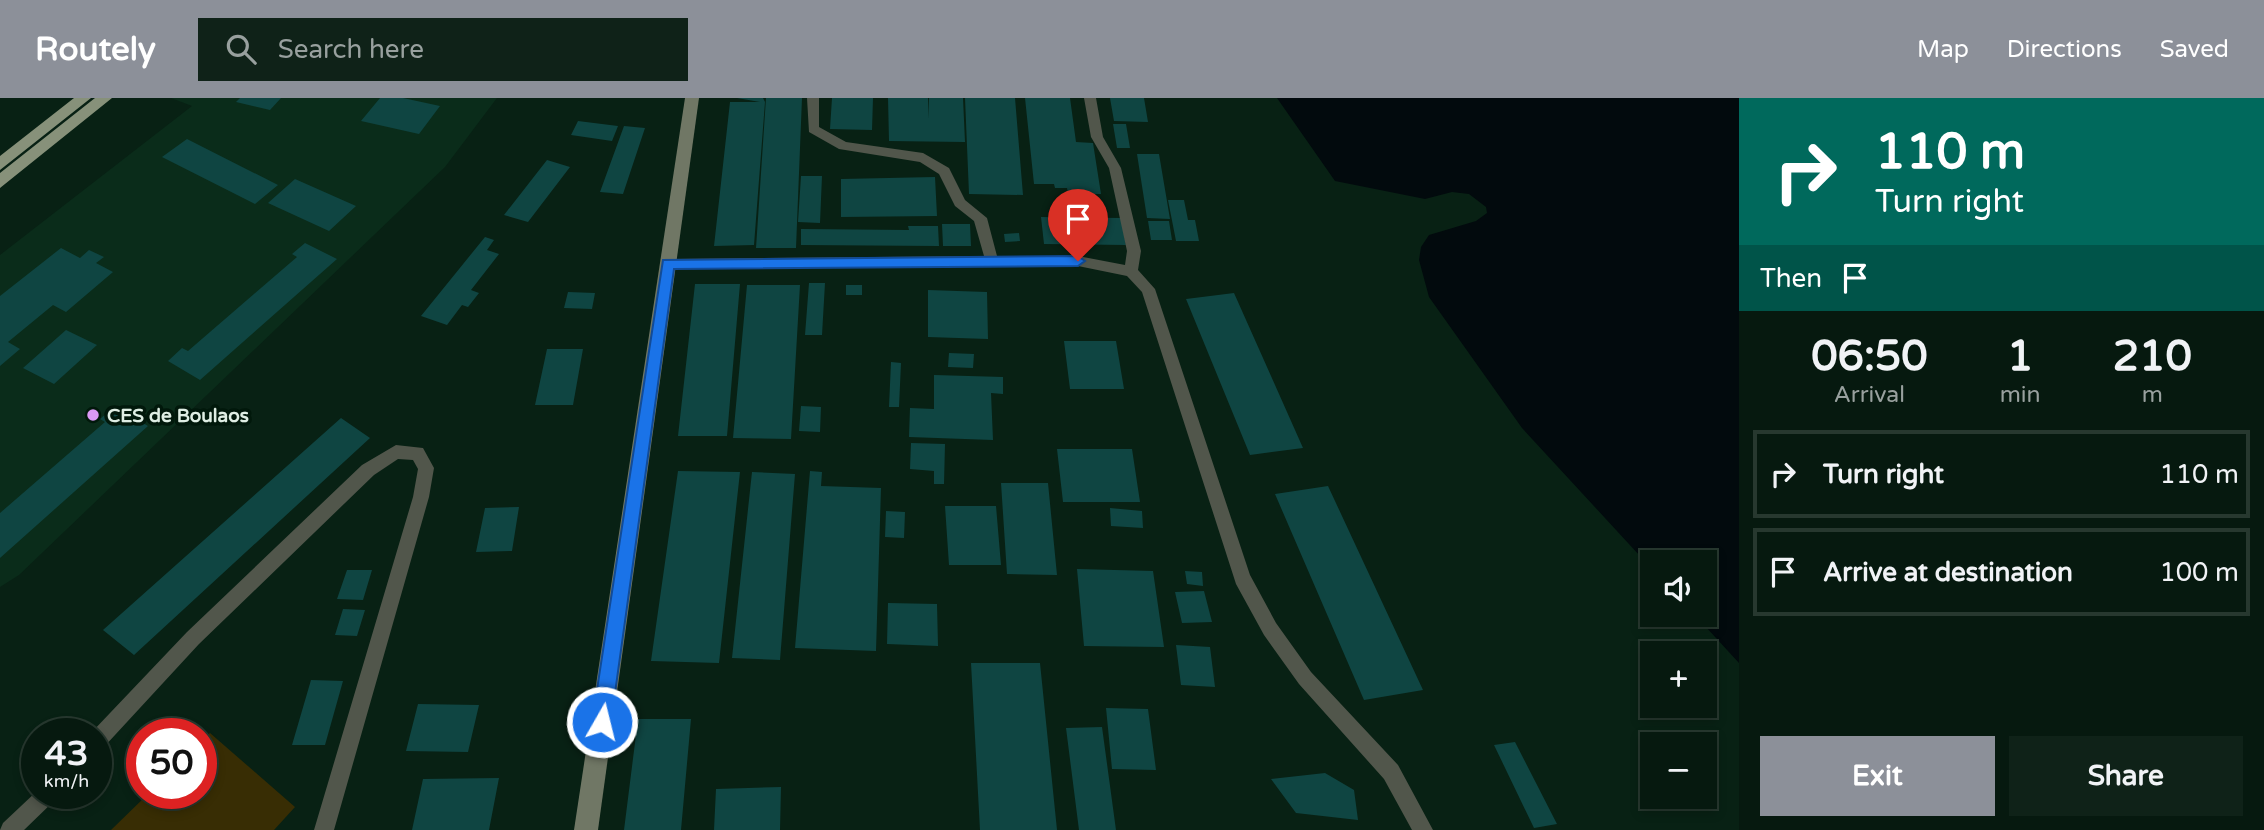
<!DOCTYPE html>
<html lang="en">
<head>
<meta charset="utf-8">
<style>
	:root { --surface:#06190f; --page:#0f2218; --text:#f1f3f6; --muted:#98a09e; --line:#27382f; --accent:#8c9099 }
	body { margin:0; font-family:"Varela Round",sans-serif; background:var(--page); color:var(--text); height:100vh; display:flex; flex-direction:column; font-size:26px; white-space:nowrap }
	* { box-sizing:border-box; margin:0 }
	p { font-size:23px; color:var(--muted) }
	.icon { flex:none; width:38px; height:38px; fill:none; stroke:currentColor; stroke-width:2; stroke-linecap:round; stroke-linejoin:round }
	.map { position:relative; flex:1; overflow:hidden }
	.drawer { display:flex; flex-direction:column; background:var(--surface); width:525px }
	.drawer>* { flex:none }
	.hud { background:#00695c; color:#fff; overflow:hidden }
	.tools { position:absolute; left:1640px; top:452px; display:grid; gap:14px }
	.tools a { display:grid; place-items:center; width:77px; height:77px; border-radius:0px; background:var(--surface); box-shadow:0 4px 10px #0003,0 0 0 2px var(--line); font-size:35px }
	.speed { position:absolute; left:21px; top:620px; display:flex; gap:14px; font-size:35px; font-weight:700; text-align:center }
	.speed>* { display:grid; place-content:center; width:91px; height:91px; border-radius:50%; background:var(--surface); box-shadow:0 4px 10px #0003,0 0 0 2px var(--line); line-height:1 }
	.speed small { font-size:18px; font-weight:400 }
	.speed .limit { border:10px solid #d22; background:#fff; color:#111 }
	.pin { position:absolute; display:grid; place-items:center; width:60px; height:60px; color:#fff; margin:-72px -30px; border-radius:50% 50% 50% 0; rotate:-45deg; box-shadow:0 0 7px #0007 }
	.pin .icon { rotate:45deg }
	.me { position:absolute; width:77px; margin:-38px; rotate:8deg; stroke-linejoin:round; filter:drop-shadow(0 0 5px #0008) }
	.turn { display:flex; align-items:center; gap:24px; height:147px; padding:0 21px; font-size:32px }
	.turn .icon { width:91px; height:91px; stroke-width:2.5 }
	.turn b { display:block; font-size:49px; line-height:60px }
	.then { display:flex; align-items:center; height:66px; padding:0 21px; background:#0003; gap:14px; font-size:26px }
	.eta { display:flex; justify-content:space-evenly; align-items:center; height:119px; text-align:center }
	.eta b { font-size:42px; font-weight:700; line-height:49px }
	.button { display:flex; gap:14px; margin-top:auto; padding:14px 21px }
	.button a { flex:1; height:80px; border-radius:0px; background:var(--accent); color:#fff; font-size:28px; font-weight:700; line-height:80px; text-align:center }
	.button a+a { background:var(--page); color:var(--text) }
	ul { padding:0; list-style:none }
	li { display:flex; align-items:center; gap:21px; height:88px; margin:0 14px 10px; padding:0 7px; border:4px solid var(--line); border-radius:0px }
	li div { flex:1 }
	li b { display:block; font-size:26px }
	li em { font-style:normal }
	header { display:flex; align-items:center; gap:42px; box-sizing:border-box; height:98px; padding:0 35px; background:var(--accent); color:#fff }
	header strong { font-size:33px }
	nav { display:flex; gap:38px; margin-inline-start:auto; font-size:24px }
	.search { width:490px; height:63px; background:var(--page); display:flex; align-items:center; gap:18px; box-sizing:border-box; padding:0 24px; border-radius:0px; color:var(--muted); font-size:26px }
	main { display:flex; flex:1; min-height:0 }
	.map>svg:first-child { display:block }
</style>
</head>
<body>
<header>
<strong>Routely</strong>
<div class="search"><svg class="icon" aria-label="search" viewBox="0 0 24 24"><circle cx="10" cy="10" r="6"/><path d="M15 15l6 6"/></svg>Search here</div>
<nav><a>Map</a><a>Directions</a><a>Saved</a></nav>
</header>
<main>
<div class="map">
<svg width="1739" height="732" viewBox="0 0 1739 732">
	<rect width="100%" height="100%" fill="#082114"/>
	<path fill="#0a2c1a" d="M171,0H497L445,69L19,477L0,489V157L192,8Z"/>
	<path fill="#382d04" d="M210,635L295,709L274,732H111L149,695H201V643Z"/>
	<path fill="#020a0d" d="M1277,0H1739V565L1694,516H1704V464H1652V471L1522,330L1429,199L1419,162L1421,149L1429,137L1476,123L1487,115L1486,109L1469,96L1452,94L1425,101L1335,83Z"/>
	<path fill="#0f4542" d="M240,0H281L270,12L236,4Z
		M380,0H403L440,8L419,36L361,23Z
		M737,0H763L765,4L754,147L714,148L730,4H760Z
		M766,0H802L796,150H756Z
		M832,0H873L872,32L830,31Z
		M888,0H928L929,21V0H963L965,44L889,43Z
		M965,0H1015L1023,97L969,96Z
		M1025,0H1070L1076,44L1093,45L1101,96H1068L1067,90H1055L1054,86H1034Z
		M1110,0H1144L1148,24L1114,23Z
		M578,23L618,28L612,43L571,37Z
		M1113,26H1126L1130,50H1117Z
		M624,28L645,30L623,96L600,94Z
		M187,41L278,87L255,106L162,59Z
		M1137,56H1159L1170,121L1147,120Z
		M547,62L570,69L528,124L504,117Z
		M801,78H822L820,125L798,124Z
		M935,79L937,118L841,119V81Z
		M295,81L356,108L329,133L268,105Z
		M1168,102H1184L1188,122H1195L1199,143H1176Z
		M1041,119L1121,120L1126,147L1044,146Z
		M1148,123H1169L1172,142H1151Z
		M942,126H970L971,148H943Z
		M908,128H938L939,148L801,147V131L909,132Z
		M1019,135L1020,143L1005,144L1004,136Z
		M485,139L494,142L487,152L499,156L471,192L479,195L468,209L462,207L447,227L421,218Z
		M305,145L337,161L200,282L168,263L182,250L188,253L297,159L292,156Z
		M61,150L80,160L89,152L104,159L96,165L113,174L66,214L53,207L8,244L20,251L0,268V198Z
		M809,185H825L822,237H805Z
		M695,186H740L727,338H678Z
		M747,187H800L791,341L733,340Z
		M846,187H862V197H846Z
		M928,192L987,194L988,241L928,239Z
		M568,194L595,195L592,211L564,210Z
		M1234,195L1303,350L1250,357L1186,201Z
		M66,232L97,247L54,286L23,270Z
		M1064,243H1116L1124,291H1070Z
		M547,251H583L573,307H535Z
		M949,255L974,256L973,270L948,269Z
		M891,264L901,265L899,309H889Z
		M934,277L1003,279V296L991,295L993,342L909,339L910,310L934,311Z
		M115,308L148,328L0,460V415L105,324L100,321Z
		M801,308L821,309L820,334L799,333Z
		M341,320L370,340L134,557L103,532Z
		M911,345L945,346L944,386H934V373L910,371Z
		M1057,351H1132L1140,404H1063Z
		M678,373L740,374L719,565L651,563Z
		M810,373L822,374L821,388L881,390L876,553L795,550Z
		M752,374L795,376L780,562L732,560Z
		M1001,385H1048L1057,477L1007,476Z
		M1328,388L1423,592L1364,602L1275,396Z
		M945,408H996L1001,467H949Z
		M519,409L512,453L476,454L485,410Z
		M1110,410L1142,413L1143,430L1111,428Z
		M886,413L905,414L904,440L885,439Z
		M1077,471L1153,473L1164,549L1084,548Z
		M347,472H372L363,502L337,501Z
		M1185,473L1202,474L1203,488L1187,486Z
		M1204,493L1212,524L1182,525L1175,494Z
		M888,505L937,506L938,548L887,546Z
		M343,511L365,512L357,538L335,537Z
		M1176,547L1210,549L1215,589L1181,587Z
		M971,565H1040L1057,732H980Z
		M311,582L343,583L325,647H292Z
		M418,606L479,607L468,654L406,653Z
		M1106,610L1148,611L1156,672L1112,671Z
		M638,621H691L681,732H624Z
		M1102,629L1116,732H1079L1066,630Z
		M1515,644L1557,726L1534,730L1494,647Z
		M1325,675L1354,692L1358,722L1296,715L1271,681Z
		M499,680L489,732H412L423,681Z
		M781,689L780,732H714L716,691Z"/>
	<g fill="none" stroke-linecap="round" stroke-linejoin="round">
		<path fill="#51564b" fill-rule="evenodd" d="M807,0H819V29L846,44L923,55L949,70L965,102L987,120L997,158H1078L1125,167L1127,153L1109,70L1091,39L1084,0H1096L1103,39L1121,70L1141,153L1138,172L1155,191L1250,477L1276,525L1311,574L1398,667L1433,732H1412L1384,681L1299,586L1264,537L1236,486L1142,194L1127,178L1078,168L663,170L661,166L663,162L668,161L984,158L974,123L955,108L939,76L920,64L839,51L809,34Z
			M396,347L423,350L434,370L429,399L334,732H314L413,399L418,371L413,362L398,361L374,377L199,546L103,650L96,652V635H91L187,534L362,367Z
			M37,693V695H57L55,702L24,732H0L3,725Z"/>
		<path fill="#707765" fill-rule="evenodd" d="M685,0H699L598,732H574Z"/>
		<path fill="#87917a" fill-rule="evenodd" d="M74,0H91L0,72V58Z
			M95,0H112L0,90V75Z"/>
	</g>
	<path fill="#1a73e8" stroke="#114b97" stroke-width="2" d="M1078,158L1085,163L1078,168L674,171L611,624L608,631L602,633L595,631L592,624L663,162Z"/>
	<circle fill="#db99f5" stroke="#01180b" stroke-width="2.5" cx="93" cy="317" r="7"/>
	<g text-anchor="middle" stroke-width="7" stroke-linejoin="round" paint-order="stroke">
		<g font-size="19" font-weight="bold" fill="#dfeee4" stroke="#01180b" text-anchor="start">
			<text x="107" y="324">CES de Boulaos</text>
		</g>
	</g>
</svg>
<div class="tools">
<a><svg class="icon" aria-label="sound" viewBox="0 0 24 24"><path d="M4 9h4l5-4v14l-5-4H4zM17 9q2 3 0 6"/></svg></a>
<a>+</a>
<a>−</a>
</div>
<div class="speed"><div>43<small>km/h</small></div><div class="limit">50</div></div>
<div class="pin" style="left:1078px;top:163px;background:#d93025"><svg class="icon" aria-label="arrive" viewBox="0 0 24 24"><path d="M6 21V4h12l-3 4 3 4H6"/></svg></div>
<svg class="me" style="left:602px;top:624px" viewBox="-20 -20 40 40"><circle r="17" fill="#1a73e8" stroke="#fff" stroke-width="3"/><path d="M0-11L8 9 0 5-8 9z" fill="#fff"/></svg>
</div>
<section class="drawer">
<div class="hud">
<div class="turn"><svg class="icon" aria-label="right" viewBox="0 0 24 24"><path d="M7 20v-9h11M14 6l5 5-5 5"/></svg><div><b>110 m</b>Turn right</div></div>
<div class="then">Then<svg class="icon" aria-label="arrive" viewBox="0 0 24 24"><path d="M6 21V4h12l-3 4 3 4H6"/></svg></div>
</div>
<div class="eta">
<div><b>06:50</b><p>Arrival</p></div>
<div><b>1</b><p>min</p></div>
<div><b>210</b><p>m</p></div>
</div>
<ul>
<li><svg class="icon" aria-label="right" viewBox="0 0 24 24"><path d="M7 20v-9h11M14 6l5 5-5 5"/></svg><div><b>Turn right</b></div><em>110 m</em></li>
<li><svg class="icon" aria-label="arrive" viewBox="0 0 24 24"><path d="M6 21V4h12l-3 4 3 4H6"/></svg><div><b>Arrive at destination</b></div><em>100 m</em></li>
</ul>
<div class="button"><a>Exit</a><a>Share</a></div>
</section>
</main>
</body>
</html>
